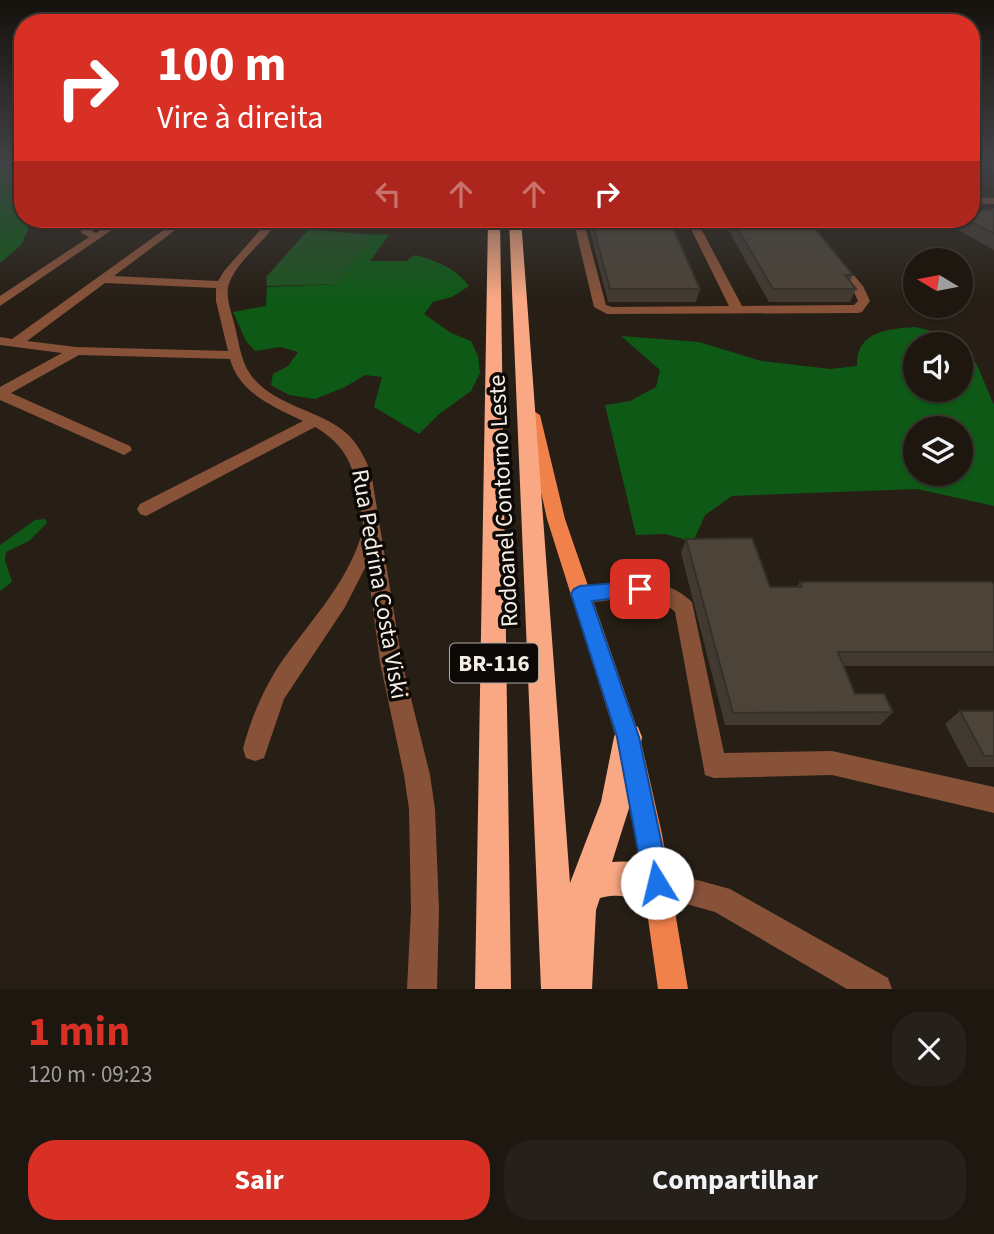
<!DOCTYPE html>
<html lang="pt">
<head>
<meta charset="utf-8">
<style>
	:root { --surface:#1d1710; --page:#252019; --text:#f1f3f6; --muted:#a09f9f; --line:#3b3630; --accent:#d93025 }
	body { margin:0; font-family:"Source Sans 3",sans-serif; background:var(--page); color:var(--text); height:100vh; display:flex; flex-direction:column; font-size:26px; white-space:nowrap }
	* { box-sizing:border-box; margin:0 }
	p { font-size:23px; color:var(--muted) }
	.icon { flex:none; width:38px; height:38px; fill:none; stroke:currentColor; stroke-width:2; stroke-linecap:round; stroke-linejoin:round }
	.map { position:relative; height:989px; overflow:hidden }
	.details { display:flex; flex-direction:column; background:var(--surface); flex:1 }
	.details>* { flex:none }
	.banner { position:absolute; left:14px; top:14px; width:966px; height:214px; border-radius:28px; box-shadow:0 2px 5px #0004,0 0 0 2px var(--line); background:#d93025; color:#fff; overflow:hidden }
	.needle { width:46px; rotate:280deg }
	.fabs { position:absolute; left:903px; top:248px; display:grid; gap:14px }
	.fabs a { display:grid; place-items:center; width:70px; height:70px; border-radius:50%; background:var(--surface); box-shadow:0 2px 5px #0004,0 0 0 2px var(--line); font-size:35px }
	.pin { position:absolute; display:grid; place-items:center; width:60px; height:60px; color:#fff; margin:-30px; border-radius:14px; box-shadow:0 4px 10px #0006 }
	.me { position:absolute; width:77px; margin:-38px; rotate:351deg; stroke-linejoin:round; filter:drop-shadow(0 0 5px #0008) }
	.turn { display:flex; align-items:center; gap:24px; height:147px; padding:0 28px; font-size:32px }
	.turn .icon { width:91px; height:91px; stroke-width:2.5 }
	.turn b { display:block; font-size:49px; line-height:60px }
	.lanes { display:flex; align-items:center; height:66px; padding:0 28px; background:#0003; justify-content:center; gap:35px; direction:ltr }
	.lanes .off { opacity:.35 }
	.round { display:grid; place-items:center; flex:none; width:74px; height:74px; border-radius:28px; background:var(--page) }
	.headline { display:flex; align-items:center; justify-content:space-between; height:119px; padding:0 28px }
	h1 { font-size:42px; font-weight:700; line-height:52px; color:var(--accent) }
	.action { display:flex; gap:14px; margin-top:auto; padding:14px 28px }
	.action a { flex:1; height:80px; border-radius:28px; background:var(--accent); color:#fff; font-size:28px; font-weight:700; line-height:80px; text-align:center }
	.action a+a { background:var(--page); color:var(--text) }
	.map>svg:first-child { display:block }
</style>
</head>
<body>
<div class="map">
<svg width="994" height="989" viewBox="0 0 994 989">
	<rect width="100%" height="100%" fill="#271f15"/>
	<path fill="#1d5320" d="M309,229L373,235L337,284L267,286L266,277Z"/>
	<path fill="#0f5917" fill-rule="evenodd" d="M0,160H19L8,163L14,167L9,175L23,174V219H33L21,245L0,263Z
		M373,234L389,235L370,261H406L415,255C436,261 456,268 469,286L452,297L433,302L424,314L451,333L471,341L478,356L480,373L471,391L438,415L419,434L374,407L382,377L365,375L345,387L315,399L289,395L271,385L273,374L288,366L298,352L280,347L255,351L246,341L233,312L266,306L267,287L337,284Z
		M915,327L944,334L956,345H915V390H961V350L976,363L994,405V506L917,489L732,496L705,515L693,542L666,534L636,535L605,405L630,401L656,387L660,370L621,336L699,342L761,361L830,369L857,366C856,331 888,329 915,327ZM915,429H961V474H915Z
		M45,519L47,523L29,541L6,552L5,560L12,582L0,591V545L35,520Z"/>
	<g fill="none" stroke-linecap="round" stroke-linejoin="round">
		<path fill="#885239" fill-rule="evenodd" d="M971,197L994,198V204L971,203Z
			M95,219H106L92,231L96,233L117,219H128L0,306V296L89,237L80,232Z
			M179,219H190L114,276L218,281L224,271L270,219H280C266,240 240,258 230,281C224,294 231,310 234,323C238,337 240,356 247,369C267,405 316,408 345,432C358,443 364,457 371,472L402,662L430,775L435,809L439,910L437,989H407L411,910L409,809L404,775L380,662L367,564L345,607L284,699L264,758L255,761L246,758L243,749C250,721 261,695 276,670C305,626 347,586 362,533C365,522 359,503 357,491C353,461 341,442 315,427L146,516L140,514L137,509L140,504L303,421C274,407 239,393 230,359L79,355L11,393L130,446L132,450L124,455L0,400V387L62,353L0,345V337L12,339ZM105,283L216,288V301L228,351L76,347L27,341Z
			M573,219H583L606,305L612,307L729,306L686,219H696L742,306L854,305L858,301L853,290L830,261L836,258L840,259L863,286L870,301L862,312L858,313L607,314L594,307Z
			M622,581C649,580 672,583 692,602L724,753L832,751L994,787V813L832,775L714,778L705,775L675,612C641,579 606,611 573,600L570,594L573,588Z
			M657,869L730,889L888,978L892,989H847L715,912L647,893L643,883L647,873Z"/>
		<path fill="#f1814a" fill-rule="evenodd" d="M532,410L540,415L565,519L640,737L662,834L688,989H658L636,834L616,737L547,519L524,415Z"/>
		<path fill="#f9a883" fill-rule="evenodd" d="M488,219H500L511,989H475Z
			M509,219H521L570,883L601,802L614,737L618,727L628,723L638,727L642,737L631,802L612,862C632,860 651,864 669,871L674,883L669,895C648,904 624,891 600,898L596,910L592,989H541Z"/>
	</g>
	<path fill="#423a31" d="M994,209V250L951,226L955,219H971Z
		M297,219H317L309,222Z
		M587,219H669L700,289L696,302H608Z
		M722,219H805L853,275L850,281L856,289L850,302H769Z
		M686,539L770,587H797L800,582L994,585V666H843L855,694L893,712L880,725H725L681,553Z
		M960,711H994V767H968L945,724Z"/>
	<path fill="#4d4439" stroke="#363028" stroke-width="2" d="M994,209V234L966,219H971V212Z
		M591,219H669L700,289H610Z
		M732,219L808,220L853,275H845L856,289H773Z
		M752,538L770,587H802L800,582H992L994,585V652H838L855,694H884L893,712L733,713L686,539Z
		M960,711H994V756H984Z"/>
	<linearGradient id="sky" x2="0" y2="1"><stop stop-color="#15110c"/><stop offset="0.54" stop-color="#414246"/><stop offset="1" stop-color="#414246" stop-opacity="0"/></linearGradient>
	<rect width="994" height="299" fill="url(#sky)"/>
	<path fill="#1a73e8" stroke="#114b97" stroke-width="2" d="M640,581L647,583L649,589L647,594L592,601L639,737L670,883L666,892L657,895L648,892L644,883L617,737L571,594L574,589L580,586Z"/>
	<g text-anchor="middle" stroke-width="7" stroke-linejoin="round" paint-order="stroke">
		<rect fill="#0d0906" stroke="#afa9a4" stroke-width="2" x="450" y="643.5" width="88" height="39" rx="5"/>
		<g font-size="23" font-weight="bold" fill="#f4eee7">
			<text x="494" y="671">BR-116</text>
		</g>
		<g font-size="24" fill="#f4eee7" stroke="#0d0906">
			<text transform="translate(503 501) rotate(-93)" y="8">Rodoanel Contorno Leste</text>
			<text transform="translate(380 584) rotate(80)" y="8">Rua Pedrina Costa Viski</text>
		</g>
	</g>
</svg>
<div class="fabs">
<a><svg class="needle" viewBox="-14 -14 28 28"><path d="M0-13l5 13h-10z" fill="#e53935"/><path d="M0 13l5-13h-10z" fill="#a09f9f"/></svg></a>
<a><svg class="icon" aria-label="sound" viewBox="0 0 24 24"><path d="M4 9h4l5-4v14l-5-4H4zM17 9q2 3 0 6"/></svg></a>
<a><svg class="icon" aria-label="layers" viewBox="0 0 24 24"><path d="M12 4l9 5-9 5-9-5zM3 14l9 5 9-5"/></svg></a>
</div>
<div class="pin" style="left:640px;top:589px;background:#d93025"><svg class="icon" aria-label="arrive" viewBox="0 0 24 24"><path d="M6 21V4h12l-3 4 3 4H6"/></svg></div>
<svg class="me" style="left:657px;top:883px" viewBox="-20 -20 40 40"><circle r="19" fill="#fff"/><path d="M0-13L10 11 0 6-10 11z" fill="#1a73e8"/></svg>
<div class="banner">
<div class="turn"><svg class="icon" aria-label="right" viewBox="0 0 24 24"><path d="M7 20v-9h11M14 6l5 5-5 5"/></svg><div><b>100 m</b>Vire à direita</div></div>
<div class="lanes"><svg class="icon off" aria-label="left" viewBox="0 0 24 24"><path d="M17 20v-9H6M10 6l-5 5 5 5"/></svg><svg class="icon off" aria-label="ahead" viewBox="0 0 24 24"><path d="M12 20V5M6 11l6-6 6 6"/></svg><svg class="icon off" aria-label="ahead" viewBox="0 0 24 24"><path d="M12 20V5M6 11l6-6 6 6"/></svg><svg class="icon" aria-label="right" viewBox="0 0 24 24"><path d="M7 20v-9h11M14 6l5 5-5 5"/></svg></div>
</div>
</div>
<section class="details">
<div class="headline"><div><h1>1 min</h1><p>120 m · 09:23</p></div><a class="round"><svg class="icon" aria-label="close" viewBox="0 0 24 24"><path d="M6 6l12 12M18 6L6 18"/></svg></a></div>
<div class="action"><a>Sair</a><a>Compartilhar</a></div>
</section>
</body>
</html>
